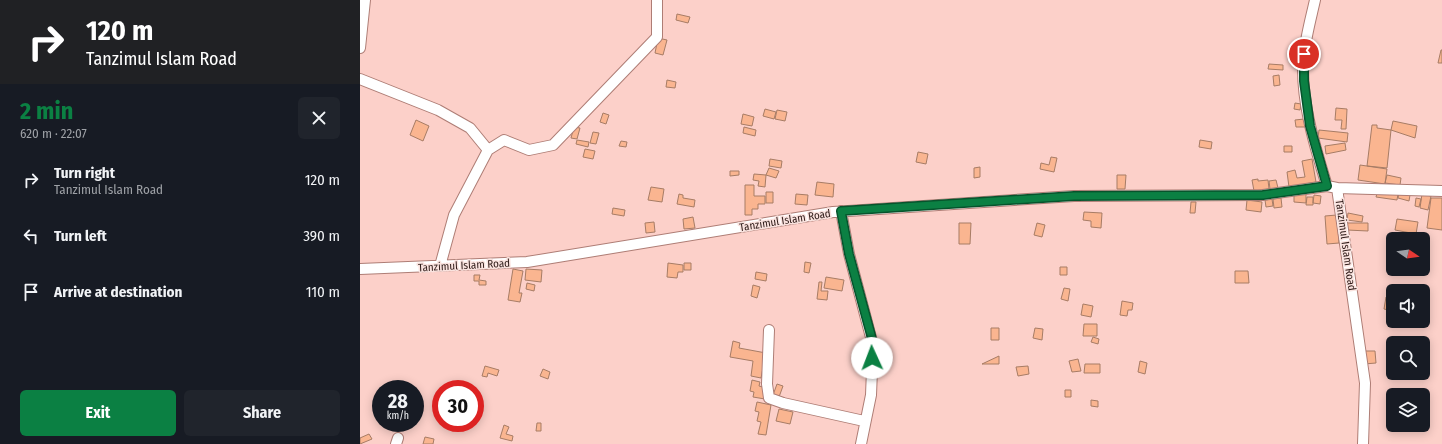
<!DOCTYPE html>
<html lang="en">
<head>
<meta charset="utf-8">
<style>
	:root { --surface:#171b24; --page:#20242c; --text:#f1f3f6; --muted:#9ea1a6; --accent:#0b8043 }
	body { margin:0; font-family:"Fira Sans Condensed",sans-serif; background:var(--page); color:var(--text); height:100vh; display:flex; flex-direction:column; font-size:15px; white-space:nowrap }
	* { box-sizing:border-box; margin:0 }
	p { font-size:13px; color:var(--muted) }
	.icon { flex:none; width:22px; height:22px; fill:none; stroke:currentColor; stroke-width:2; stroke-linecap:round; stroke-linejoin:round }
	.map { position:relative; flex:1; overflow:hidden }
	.drawer { display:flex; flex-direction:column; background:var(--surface); width:360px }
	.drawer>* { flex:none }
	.hud { background:#202124; color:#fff; overflow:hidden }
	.needle { width:26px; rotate:103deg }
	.controls { position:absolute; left:1026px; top:232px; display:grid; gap:8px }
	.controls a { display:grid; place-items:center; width:44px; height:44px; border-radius:6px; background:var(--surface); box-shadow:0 2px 10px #0003; font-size:20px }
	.speed { position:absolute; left:12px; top:380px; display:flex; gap:8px; font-size:20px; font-weight:700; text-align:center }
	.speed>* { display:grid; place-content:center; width:52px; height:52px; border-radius:50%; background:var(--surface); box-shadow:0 2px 10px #0003; line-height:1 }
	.speed small { font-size:10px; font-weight:400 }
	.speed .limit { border:6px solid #d22; background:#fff; color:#111 }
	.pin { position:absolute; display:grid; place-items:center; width:34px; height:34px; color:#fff; margin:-17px; border:2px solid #fff; border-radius:50%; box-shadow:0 1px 4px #0007 }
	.me { position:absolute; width:44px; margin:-22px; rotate:358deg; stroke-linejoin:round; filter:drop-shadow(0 0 3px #0008) }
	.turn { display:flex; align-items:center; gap:14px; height:84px; padding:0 20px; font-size:18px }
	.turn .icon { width:52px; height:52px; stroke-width:2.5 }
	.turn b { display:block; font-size:28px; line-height:34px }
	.round { display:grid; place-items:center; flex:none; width:42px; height:42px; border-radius:6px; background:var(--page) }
	.summary { display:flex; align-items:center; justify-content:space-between; height:68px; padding:0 20px }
	h1 { font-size:24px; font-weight:700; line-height:30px; color:var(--accent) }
	.cta { display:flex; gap:8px; margin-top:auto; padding:8px 20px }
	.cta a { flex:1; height:46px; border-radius:6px; background:var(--accent); color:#fff; font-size:16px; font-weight:700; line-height:46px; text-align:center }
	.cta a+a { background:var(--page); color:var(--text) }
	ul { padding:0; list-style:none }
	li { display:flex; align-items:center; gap:12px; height:56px; padding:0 20px }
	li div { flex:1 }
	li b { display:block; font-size:15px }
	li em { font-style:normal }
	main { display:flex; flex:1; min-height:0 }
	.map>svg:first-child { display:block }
</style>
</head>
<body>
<main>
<section class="drawer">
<div class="hud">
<div class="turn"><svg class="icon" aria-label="right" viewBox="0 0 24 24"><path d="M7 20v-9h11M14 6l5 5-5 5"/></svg><div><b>120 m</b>Tanzimul Islam Road</div></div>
</div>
<div class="summary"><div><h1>2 min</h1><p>620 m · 22:07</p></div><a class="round"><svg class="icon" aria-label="close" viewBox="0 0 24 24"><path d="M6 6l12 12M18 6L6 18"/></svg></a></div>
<ul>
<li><svg class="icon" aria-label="right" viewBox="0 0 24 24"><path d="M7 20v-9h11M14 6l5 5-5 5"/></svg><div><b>Turn right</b><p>Tanzimul Islam Road</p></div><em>120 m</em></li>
<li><svg class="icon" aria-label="left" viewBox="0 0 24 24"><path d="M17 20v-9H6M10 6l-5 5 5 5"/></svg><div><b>Turn left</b></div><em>390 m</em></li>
<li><svg class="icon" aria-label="arrive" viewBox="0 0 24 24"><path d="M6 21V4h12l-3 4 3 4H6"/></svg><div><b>Arrive at destination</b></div><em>110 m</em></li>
</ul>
<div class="cta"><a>Exit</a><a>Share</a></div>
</section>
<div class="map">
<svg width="1082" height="444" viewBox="0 0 1082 444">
	<rect width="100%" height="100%" fill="#fcd0c9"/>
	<path fill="#fab590" stroke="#a77c65" d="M317,14L330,17L328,23L316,20Z
		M298,38L307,40L303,55L295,53Z
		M1081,50H1082V63H1078Z
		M909,64L923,65V70L908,69Z
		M919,75L920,85L914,86L913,76Z
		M307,80L316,82L315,88L306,87Z
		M935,103L941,104L940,110L934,109Z
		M976,108L987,109L986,129H981L982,120H975Z
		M405,109L416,112L414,119L403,116Z
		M417,110L427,112L425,121L415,119Z
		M243,113L249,115L246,124L240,122Z
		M383,114L394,117L392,126L381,124Z
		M944,119L945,127H936L935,120Z
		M56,120L69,126L63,141L50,135Z
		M1033,121L1057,126L1055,138L1031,130Z
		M1012,125H1017V128L1031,130L1027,168L1007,166Z
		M214,127L220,128L217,139L211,138Z
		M384,127L396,130L395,136L383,133Z
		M959,130L988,133L987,142L958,138Z
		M233,132L239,133L236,144L230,143Z
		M217,140L229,142L228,147L216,144Z
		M840,140L852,142L851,149L839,147Z
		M261,141L267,142L266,147L259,146Z
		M985,143L986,150L966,154L965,146Z
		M924,146H932V152H924Z
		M225,149L235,151L233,159L223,157Z
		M558,152L568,154L566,164L556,162Z
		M691,157L697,158L694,172L680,169L681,163L689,165Z
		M410,159L422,161L421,168L409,166Z
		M952,159L956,182L929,187L927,172L935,170L937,178L945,177L942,161Z
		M1000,165L1027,169L1025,184L998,180Z
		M620,167V177L614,178V168Z
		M409,168L419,171L416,178L406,175Z
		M370,171H379V175L370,176Z
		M394,174L406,175L405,187L398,186L399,181L393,180Z
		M757,175H766L765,189H757Z
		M1027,175L1041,178L1040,185L1025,183Z
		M898,179V181L908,180L909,189L894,191L892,180Z
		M916,180L918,188L910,189L909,181Z
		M457,182L474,184L473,197L455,195Z
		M385,185H394V196H405V204H398V209H392V215H385Z
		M291,187L304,189L302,202L288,200Z
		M1018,190L1038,194L1037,200L1016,197Z
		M406,192H413V203H406Z
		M934,193L946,194V203L934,202Z
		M1039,193L1050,195L1049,201L1038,198Z
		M319,194L323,195V198L335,200L334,207L317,204Z
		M436,194L448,195L447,205L435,204Z
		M1062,194L1071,196L1068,210L1060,208Z
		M954,195L961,196L960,204L953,203Z
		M947,197H953V205H946Z
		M921,198L922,207L914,208L913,199Z
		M1056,198L1061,199L1059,207L1055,206Z
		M1071,198H1082V230L1067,228Z
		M912,199L913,206L906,207L905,200Z
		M887,200L902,202L901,212L886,210Z
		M831,202H836L835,213H830Z
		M253,208L265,210L264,216L252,214Z
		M724,212L742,213L741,228L731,227V221L723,220Z
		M988,213L1003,216L1002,222L987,220Z
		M977,215L979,243L967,244L965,216Z
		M333,217L335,228L324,229L323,219Z
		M1037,219L1058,222L1056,234L1035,230Z
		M294,222L295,232L286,233L285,223Z
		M599,223H611L610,244H599Z
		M677,223L685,225L682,237L674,235Z
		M987,223H1008V231L987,230Z
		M445,262L451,263L449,273L444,272Z
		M308,263L323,265V272H318L317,278L307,277Z
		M324,263H331V270H324Z
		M700,267H707V275H700Z
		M153,269L163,271L159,293H162L160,302L148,300Z
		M166,269L182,270L181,282L165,280Z
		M875,271H888L889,283H875Z
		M396,272L407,274L406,281L395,279Z
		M114,275H120L119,280L126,281V285H119V281H114Z
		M466,277L484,280L482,291L464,288Z
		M459,282H462L461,291H468L467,300L457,299Z
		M167,283L175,285L174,291L166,289Z
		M393,285L400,287L397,298L391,296Z
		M704,288L710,289L708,301L701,299Z
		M1026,297L1033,299V311L1024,309Z
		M762,301L773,303L772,310H768L767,316L760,315Z
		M723,304L733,306L731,317L721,315Z
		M724,324H737V336H723Z
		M631,328H639V340H631Z
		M675,328L683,329L682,340L673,338Z
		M733,337L739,339L738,344L731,342Z
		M373,341L380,343L379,348L406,353L401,378L391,376L393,361L370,357Z
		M1004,351H1015L1016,363L1004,364Z
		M639,356V364H622Z
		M718,359L721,371L712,372L709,361Z
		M780,361L787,363L785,374L778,372Z
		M725,364H740V373H724Z
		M125,366L139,370L137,376L128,373L127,377L122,376Z
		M668,366L669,374L658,376L656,367Z
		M183,369L190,372L188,379L180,376Z
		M392,380L400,382L399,386L407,388L405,399L393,397L394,392L390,391Z
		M417,384L423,386L419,397L413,395Z
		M705,390H711V397H705Z
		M731,400L738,401V407L731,406Z
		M397,402L411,405L406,435L398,434L401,422L397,421L399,412L395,411Z
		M419,409L433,412L430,424L416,421Z
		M177,423H181V431H176Z
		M144,425L149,427L146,434L153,436L152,441L140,438Z
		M9,434L12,439L0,444V438Z
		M65,437L74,439L73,444H63Z"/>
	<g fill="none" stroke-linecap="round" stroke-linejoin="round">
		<defs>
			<path id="minor" d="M955,0C951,18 946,36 944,54C939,96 955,147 967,186
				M0,48L5,0
				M0,79L78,110L110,128L128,150
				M977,188L1082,191
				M481,211L489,254L513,345L511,395L501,444
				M80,266L94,215L128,150L144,140L169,150L193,145L297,37V0
				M0,269L167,262L473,212L714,196L903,195L967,186L977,188L1005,383L1003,444
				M409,330L407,384L409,398L423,403L504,421
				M36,444L38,438"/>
		</defs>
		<use href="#minor" stroke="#ae7d75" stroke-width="12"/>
		<use href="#minor" stroke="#fff" stroke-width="10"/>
	</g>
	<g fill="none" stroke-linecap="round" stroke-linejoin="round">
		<defs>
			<path id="route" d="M512,358L513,345L511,335L489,254L481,211L714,196L903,195L967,186L950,126L944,81V54"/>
		</defs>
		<use href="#route" stroke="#07532c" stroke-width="10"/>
		<use href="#route" stroke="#0b8043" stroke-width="7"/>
	</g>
	<g text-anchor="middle" stroke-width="3" stroke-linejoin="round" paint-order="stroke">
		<g font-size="11" fill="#2d1a17" stroke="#fae3df">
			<text transform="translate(425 220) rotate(-9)" y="4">Tanzimul Islam Road</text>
			<text transform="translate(986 245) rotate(82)" y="4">Tanzimul Islam Road</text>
			<text transform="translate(104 265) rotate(-3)" y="4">Tanzimul Islam Road</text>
		</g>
	</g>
</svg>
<div class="controls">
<a><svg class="needle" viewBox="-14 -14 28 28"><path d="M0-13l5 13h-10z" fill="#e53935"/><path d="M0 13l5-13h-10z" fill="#9ea1a6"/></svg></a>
<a><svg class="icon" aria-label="sound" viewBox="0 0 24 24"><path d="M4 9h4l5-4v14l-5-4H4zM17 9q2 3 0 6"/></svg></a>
<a><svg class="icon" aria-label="search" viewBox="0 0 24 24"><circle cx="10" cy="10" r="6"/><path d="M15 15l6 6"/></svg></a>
<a><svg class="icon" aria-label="layers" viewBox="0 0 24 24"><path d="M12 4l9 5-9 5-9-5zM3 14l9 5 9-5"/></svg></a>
</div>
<div class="speed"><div>28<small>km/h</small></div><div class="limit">30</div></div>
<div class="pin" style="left:944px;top:54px;background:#d93025"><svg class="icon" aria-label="arrive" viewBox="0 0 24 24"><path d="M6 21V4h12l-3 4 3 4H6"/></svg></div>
<svg class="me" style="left:512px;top:358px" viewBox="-20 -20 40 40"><circle r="19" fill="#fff"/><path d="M0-13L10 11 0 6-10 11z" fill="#0b8043"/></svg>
</div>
</main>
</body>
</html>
